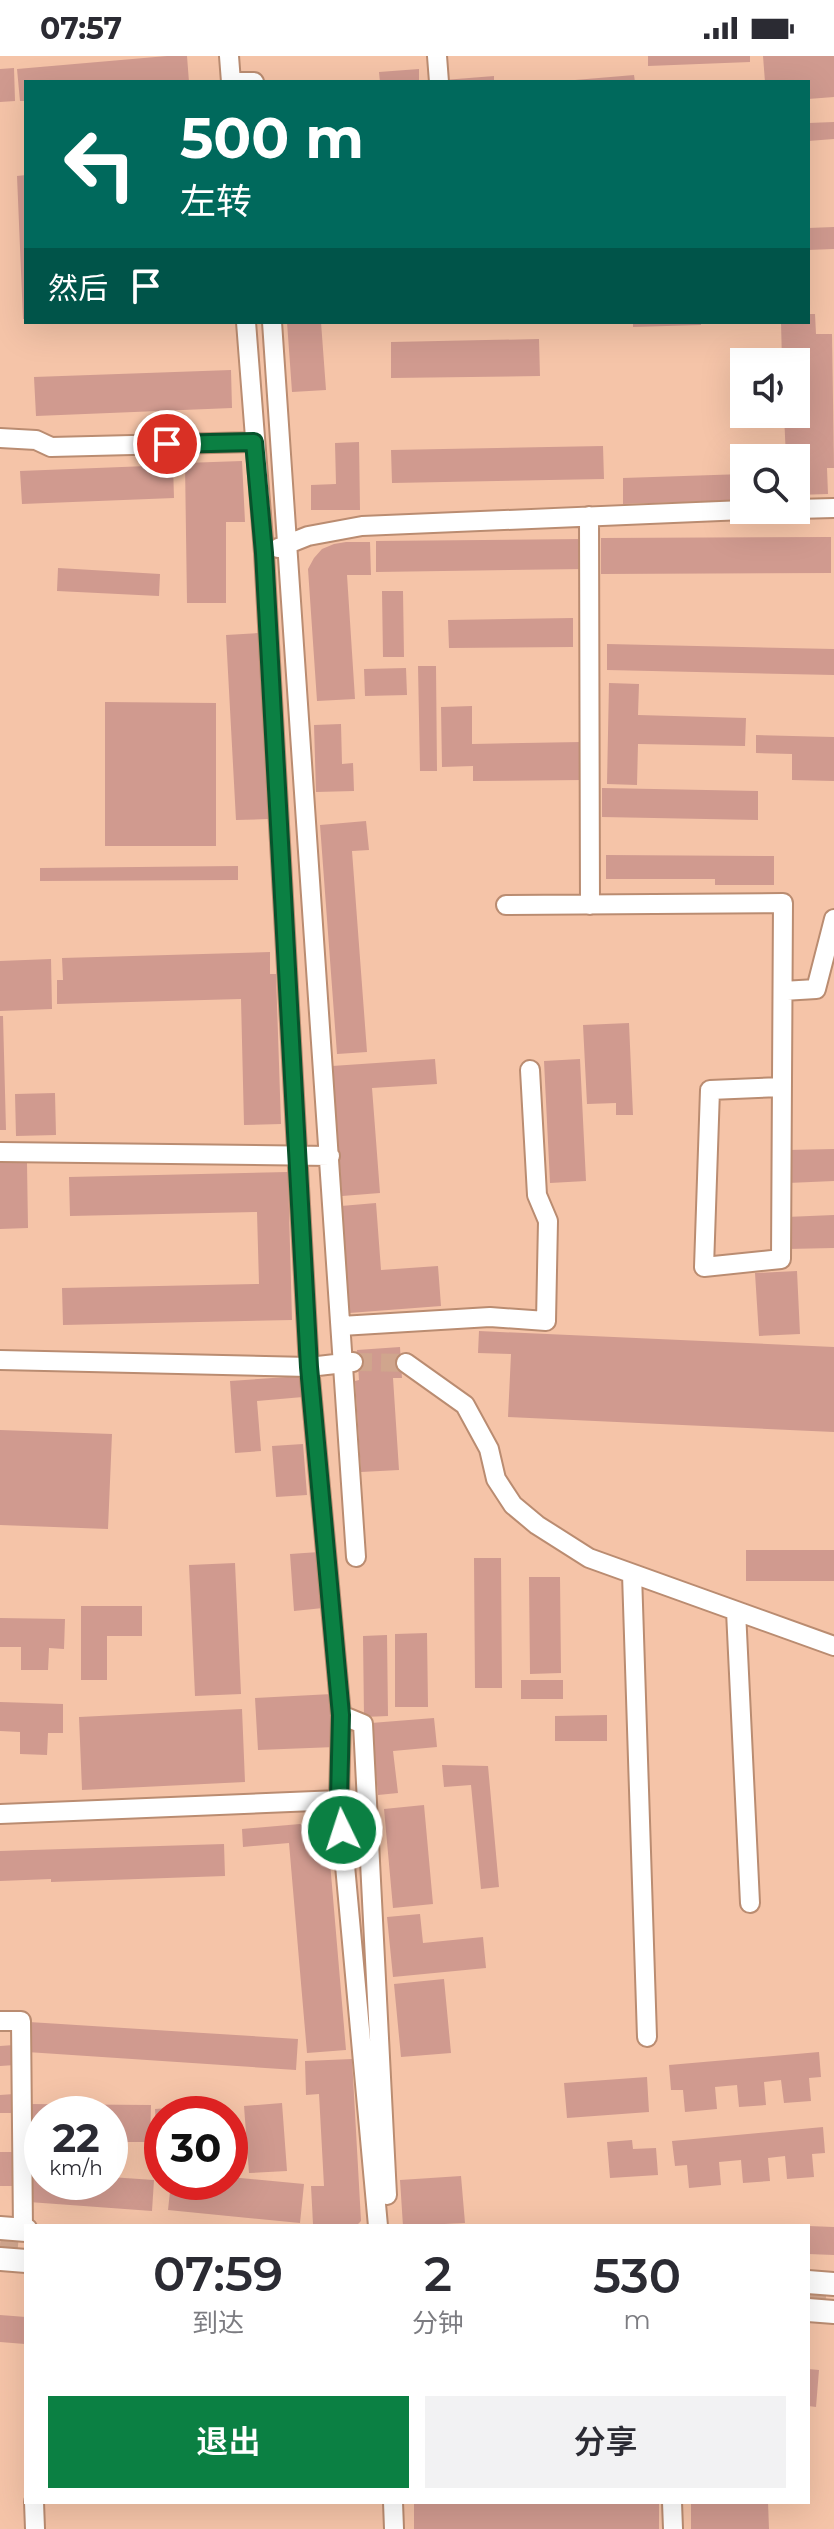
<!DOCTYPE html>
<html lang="zh">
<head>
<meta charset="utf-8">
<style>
	:root { --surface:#fff; --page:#f2f2f3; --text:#2b2b33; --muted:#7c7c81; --accent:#0b8043 }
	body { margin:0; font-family:Montserrat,"Noto Sans SC",sans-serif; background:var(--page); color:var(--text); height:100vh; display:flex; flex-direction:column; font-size:30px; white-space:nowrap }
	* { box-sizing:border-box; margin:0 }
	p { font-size:26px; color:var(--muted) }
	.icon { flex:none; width:44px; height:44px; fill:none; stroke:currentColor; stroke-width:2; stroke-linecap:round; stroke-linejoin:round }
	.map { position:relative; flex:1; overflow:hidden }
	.drawer { position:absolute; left:24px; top:2168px; width:786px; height:280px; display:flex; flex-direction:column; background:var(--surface); border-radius:0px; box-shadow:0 8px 32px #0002 }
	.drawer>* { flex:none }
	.top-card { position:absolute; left:24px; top:24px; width:786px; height:244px; border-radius:0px; box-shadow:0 8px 32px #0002; background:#00695c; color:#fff; overflow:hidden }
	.tools { position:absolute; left:730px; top:292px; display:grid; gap:16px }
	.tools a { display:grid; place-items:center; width:80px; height:80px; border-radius:0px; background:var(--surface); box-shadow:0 8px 32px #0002; font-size:40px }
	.speed { position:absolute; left:24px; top:2040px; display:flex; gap:16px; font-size:40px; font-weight:700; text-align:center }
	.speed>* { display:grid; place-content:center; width:104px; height:104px; border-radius:50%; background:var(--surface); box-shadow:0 8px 32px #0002; line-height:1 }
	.speed small { font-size:20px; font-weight:400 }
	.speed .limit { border:12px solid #d22; background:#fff; color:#111 }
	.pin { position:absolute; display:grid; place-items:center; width:68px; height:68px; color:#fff; margin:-34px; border:4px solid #fff; border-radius:50%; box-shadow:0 2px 8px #0007 }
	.me { position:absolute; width:88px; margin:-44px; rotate:356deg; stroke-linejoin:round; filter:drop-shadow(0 0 6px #0008) }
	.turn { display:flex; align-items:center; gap:28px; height:168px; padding:0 24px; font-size:36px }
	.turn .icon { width:104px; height:104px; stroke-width:2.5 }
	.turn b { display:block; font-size:56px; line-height:68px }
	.then { display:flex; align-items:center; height:76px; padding:0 24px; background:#0003; gap:16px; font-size:30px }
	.eta { display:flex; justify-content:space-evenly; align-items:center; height:136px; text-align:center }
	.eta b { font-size:48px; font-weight:600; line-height:56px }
	.cta { display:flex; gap:16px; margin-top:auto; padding:16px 24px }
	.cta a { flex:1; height:92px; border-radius:0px; background:var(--accent); color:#fff; font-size:32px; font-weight:600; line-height:92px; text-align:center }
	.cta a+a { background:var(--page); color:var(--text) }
	.status { display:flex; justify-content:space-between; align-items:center; height:56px; padding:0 40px; background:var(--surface); direction:ltr }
	.status svg { height:22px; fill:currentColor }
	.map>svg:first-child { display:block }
</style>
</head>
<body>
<div class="status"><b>07:57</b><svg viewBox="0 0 49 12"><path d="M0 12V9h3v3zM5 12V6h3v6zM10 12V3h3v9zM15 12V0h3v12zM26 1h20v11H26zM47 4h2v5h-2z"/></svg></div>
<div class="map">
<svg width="834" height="2473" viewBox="0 0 834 2473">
	<rect width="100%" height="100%" fill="#f5c4a8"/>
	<path fill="#d09a8f" d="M167,0H187L189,26H26V45H20L17,13Z
		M648,0H750V6L648,10Z
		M763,0H834V41L808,43V26H765Z
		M14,12L15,45L0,46V13Z
		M419,13V26H380L379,16Z
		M634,19L635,26H575V24Z
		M494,20V26H445L444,24Z
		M834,66V83L808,85V67Z
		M26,119V263H23L17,120Z
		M834,171V193L808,194V172Z
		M808,258H815L816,278H832L834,412H827L828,438L796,439V402H786L784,358H796V306H782L781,266H808Z
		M287,266H321L326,334L292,336Z
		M633,266H701V269L633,271Z
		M539,283L540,320L391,322V286Z
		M231,314L232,352L36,360L34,321Z
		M359,386L360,454H311V429L336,428L335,387Z
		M603,390L604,423L392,427L391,394Z
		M242,405L245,466H226V547H187L185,407Z
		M173,409L174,442L22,448L20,415Z
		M744,418V444L623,448V422Z
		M831,481V517L601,518V482Z
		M584,483V513L376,516V485Z
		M346,486H370L371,519H347L355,643L317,645L308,513L314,502L322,493L334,488Z
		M58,512L160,518L159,540L57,535Z
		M382,535H403L404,601H383Z
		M573,562V591L449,592L448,564Z
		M258,577L268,763L236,764L226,579Z
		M607,588L834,593V619L607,614Z
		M418,610H436L437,715H420Z
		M406,612L407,639L365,640L364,613Z
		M609,627L639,628L638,659L746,662L745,690L638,688L637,729L607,728Z
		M105,646L216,647V790H105Z
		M472,650V688L581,686L582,724L473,725V710L442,711L441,651Z
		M341,668L342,708L353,707L354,735L316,736L314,669Z
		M756,679L834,681V725L792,724V698L756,697Z
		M602,732L758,735V764L602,761Z
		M366,765L369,794L352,795L367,996L337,998L320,769Z
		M606,799L774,800V829H715V823H606Z
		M238,810V824L40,825V812Z
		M270,896V918H276L281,1068L244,1069L241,943L57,948V924H63L62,902Z
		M51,903L52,953L0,955V905Z
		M0,960H3L6,1074H0Z
		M629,967L633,1059H616V1047L587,1048L583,969Z
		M435,1003L437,1028L372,1032L380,1137L342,1140L332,1010Z
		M580,1003L586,1125L550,1127L544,1005Z
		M55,1037L56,1079L16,1080L15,1038Z
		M834,1093V1125L788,1127L787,1094Z
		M0,1107H27L28,1172L0,1173Z
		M288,1116L292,1264L63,1269L62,1232L259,1228L257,1156L70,1160L69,1121Z
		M376,1147L381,1214L438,1210L441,1250L349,1257L341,1150Z
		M834,1159V1192L787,1193L786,1161Z
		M797,1215L800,1278L759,1280L755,1217Z
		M479,1275L834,1291V1376L508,1361L511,1298L478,1297Z
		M400,1291L402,1322H393L399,1414L361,1416L355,1325L359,1324L357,1294Z
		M302,1320L303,1341L257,1345L261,1395L235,1397L230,1325Z
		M0,1374L112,1378L108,1473L0,1469Z
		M303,1388L307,1439L276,1441L272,1390Z
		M746,1494H834V1525H746Z
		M319,1496L323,1552L294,1555L290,1498Z
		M474,1502H501L502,1632H475Z
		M235,1507L241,1638L195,1640L189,1509Z
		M529,1521H560L561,1617L530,1618Z
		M81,1550H142V1580H107V1624H81Z
		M0,1562L65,1563L64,1593L49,1592L48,1614H21V1591H0Z
		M427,1577L428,1651H395V1578Z
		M387,1579L388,1660L364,1661L363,1580Z
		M521,1624H563V1643H521Z
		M332,1638L335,1691L258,1694L255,1642Z
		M0,1646L63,1648V1677H48L47,1699L20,1698V1676L0,1675Z
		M242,1653L245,1726L82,1734L79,1661Z
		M607,1659V1685H555V1660Z
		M434,1662L437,1691L393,1695L398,1737L378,1739L371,1667Z
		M442,1709L488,1710L499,1831L481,1833L471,1729L444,1731Z
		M424,1749L433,1848L393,1852L384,1753Z
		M300,1768L328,1783L346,1994L307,1997L289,1787L243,1791L242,1773Z
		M224,1788L225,1820L51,1826V1823L0,1825V1795Z
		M420,1858L423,1887L483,1881L486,1912L393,1921L387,1861Z
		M444,1923L451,1997L401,2001L394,1928Z
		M29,1966L298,1983L296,2014L27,1996Z
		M14,1989L15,2009L0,2010V1990Z
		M819,1996L821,2021L809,2022L811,2045L784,2047L781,2024L764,2026L766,2049L739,2051L737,2029L715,2031L717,2053L685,2056L683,2034H671L669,2009Z
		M352,2003L361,2165L356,2170L313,2168L311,2130H324L319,2038L306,2039L305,2005Z
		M647,2021L649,2056L567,2062L564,2027Z
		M14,2038L15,2057H0V2039Z
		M282,2047L287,2115L249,2117L244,2050Z
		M27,2048L151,2049L150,2086H110V2058H42V2085H27Z
		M194,2050V2058H162V2087H157L155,2053Z
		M823,2071L825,2097L812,2098L814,2121L787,2123L785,2100L768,2102L770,2125L743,2127L741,2104L719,2106L721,2129L689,2132L687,2109L675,2110L672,2085Z
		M632,2084L633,2093L656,2092L658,2119L610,2122L607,2086Z
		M0,2096H12V2130H0Z
		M31,2116L42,2117V2126H110V2121L154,2124L152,2155L29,2146Z
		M461,2120L465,2167L403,2170L400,2124Z
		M230,2121L304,2128L300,2167L168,2154L171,2126H230Z
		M808,2170L834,2171V2199L808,2198Z
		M0,2259L26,2261L25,2288L0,2286Z
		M808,2313L819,2314L816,2351L808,2350Z
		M414,2446H659V2473H414Z
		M691,2446H768L769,2473H691Z"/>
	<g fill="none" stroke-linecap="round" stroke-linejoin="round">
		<path stroke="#d0a58d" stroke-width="18" stroke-dasharray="18 9" stroke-linecap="butt" d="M354,1306L406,1307
			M0,2189L26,2191
			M808,2239L834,2240"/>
		<defs>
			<path id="minor" d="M229,0L231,26H254
				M437,0L439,26
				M246,266L264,497L309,1311L341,1659L339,1744L378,2170
				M272,266L356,1501
				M0,382L36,384L51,391L254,386
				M796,453L834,452
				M589,460L590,849
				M278,492L308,480L362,470L744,454
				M506,849L783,847C782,966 782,1084 781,1203L704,1211L710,1034L782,1031
				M783,935L816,933L834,863
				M0,1096L330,1100
				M341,1270L490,1261L546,1265L548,1165L537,1139L530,1014
				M0,1304L309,1311L353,1306
				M406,1307L465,1349L489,1393L496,1423L513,1449L537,1469L589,1502L834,1590
				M632,1518L647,1981
				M736,1555L750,1847
				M341,1659L363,1668L387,2139
				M0,1758L339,1744
				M0,1965H21L23,2174
				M34,2446L35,2473
				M393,2446L394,2473
				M672,2446L673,2473"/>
			<path id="major" d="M0,2172L26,2174
				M0,2203L26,2205
				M808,2226L834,2228
				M808,2254L834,2256"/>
		</defs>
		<use href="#minor" stroke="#ba8c71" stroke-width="22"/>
		<use href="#major" stroke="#ba8c71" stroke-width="26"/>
		<use href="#minor" stroke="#fff" stroke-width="18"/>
		<use href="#major" stroke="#fff" stroke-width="22"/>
	</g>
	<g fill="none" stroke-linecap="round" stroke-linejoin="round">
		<defs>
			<path id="route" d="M167,388L254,386L264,497L309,1311L341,1659L339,1744L342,1774"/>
		</defs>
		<use href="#route" stroke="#07532c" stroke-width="20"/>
		<use href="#route" stroke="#0b8043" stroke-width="14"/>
	</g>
</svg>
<div class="tools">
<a><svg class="icon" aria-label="sound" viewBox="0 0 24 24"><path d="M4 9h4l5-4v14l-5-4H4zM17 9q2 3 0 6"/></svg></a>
<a><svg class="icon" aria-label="search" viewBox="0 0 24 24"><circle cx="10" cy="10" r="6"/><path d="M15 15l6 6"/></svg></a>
</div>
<div class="speed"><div>22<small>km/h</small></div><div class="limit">30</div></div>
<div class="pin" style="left:167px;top:388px;background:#d93025"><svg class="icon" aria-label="arrive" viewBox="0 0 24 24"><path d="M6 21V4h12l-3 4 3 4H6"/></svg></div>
<svg class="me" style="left:342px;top:1774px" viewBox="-20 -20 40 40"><circle r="17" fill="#0b8043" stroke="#fff" stroke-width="3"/><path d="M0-11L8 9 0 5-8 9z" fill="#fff"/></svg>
<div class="top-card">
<div class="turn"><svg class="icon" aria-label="left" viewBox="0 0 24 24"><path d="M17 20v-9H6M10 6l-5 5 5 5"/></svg><div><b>500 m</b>左转</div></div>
<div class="then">然后<svg class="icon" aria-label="arrive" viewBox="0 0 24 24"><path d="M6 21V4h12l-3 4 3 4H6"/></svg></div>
</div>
<section class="drawer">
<div class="eta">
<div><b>07:59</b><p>到达</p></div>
<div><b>2</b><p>分钟</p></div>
<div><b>530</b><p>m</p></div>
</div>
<div class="cta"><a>退出</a><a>分享</a></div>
</section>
</div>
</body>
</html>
